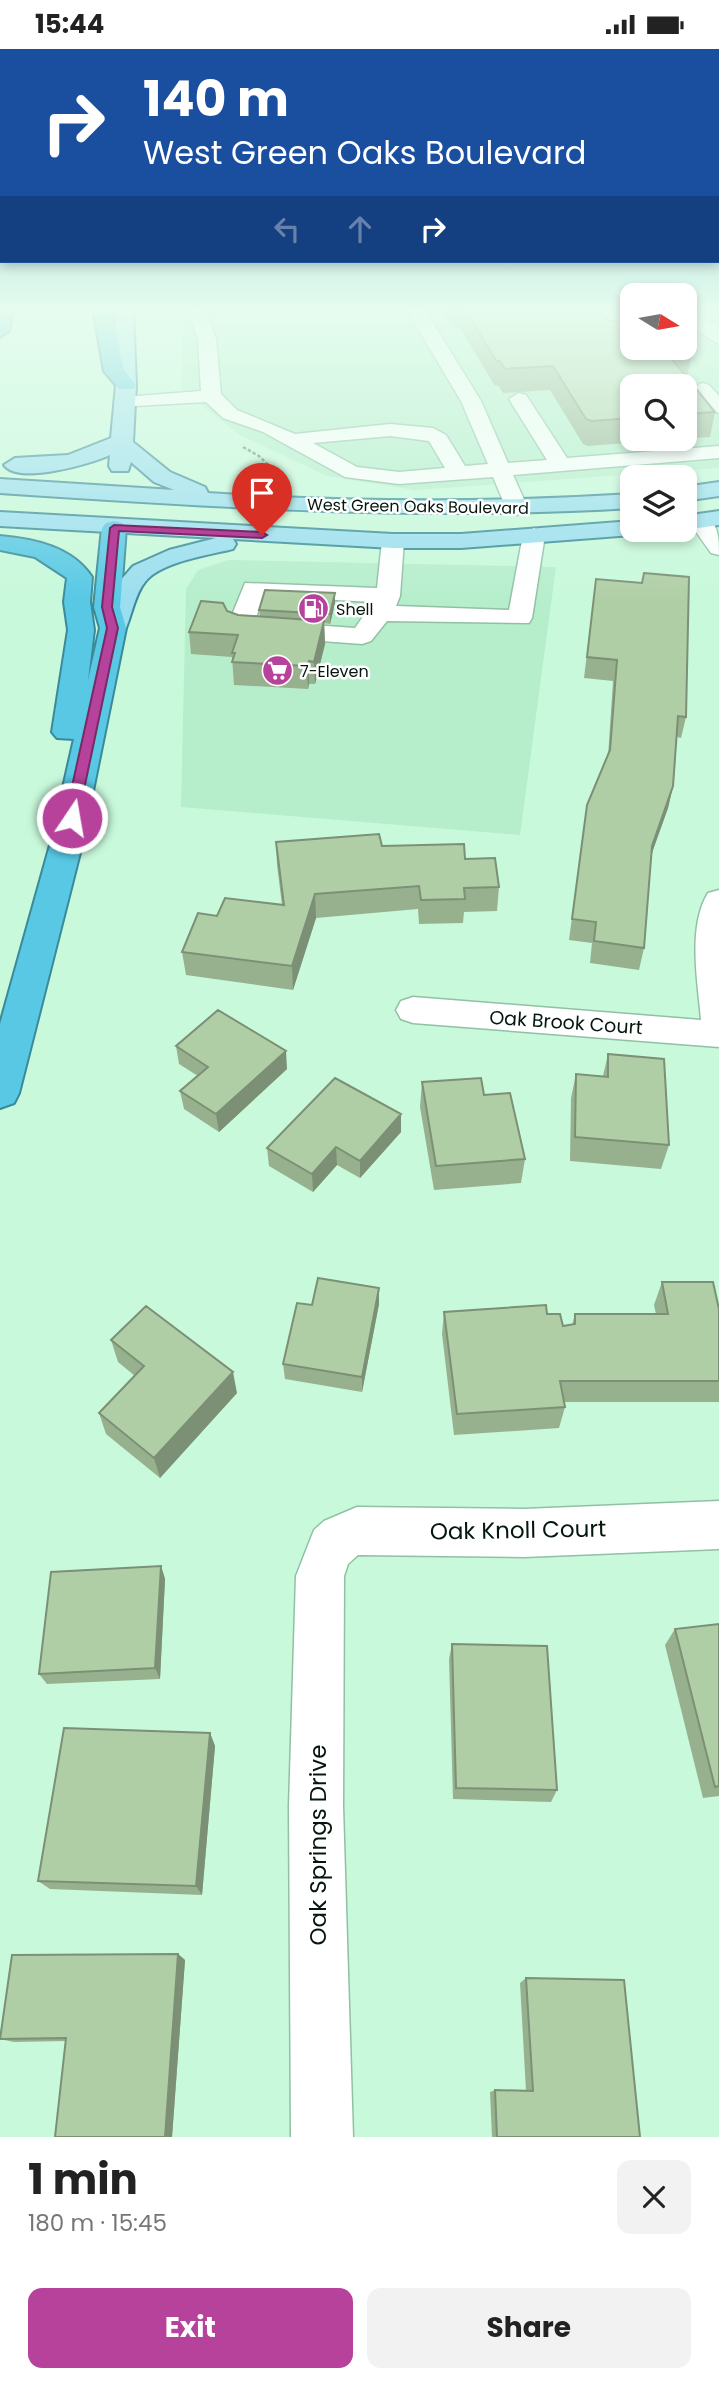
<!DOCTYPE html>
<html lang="en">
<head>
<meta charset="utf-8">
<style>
	:root { --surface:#fff; --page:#f2f2f2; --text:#222; --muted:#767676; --accent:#b6429b }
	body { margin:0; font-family:Poppins,sans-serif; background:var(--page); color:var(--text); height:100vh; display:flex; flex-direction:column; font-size:26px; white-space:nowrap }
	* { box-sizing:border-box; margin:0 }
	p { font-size:23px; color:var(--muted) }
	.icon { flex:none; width:38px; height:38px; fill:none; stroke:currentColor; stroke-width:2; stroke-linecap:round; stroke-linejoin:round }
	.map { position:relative; height:2088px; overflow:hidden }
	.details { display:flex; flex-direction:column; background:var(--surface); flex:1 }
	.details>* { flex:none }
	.top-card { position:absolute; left:0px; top:0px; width:719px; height:214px; box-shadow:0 4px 10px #0003; background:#1a4fa0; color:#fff; overflow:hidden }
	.needle { width:46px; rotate:101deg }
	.buttons { position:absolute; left:620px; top:234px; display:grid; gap:14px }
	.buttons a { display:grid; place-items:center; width:77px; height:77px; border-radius:14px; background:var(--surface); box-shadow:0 4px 10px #0003; font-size:35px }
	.pin { position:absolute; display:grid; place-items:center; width:60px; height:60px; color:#fff; margin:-72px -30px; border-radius:50% 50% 50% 0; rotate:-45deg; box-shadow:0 0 7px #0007 }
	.pin .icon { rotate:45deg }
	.me { position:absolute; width:77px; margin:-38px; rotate:12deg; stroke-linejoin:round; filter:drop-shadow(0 0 5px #0008) }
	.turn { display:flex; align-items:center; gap:24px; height:147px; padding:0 28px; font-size:32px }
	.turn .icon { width:91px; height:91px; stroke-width:2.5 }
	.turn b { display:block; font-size:49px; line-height:60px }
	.lanes { display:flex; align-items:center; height:66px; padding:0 28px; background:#0003; justify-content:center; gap:35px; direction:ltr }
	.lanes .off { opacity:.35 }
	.round { display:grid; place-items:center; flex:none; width:74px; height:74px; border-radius:14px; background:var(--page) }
	.overview { display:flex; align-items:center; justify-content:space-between; height:119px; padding:0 28px }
	h1 { font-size:42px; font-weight:700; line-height:52px }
	.cta { display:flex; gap:14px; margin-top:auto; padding:14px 28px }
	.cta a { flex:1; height:80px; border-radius:14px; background:var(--accent); color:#fff; font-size:28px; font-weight:700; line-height:80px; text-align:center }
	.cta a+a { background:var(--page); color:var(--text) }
	.status { display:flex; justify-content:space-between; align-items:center; height:49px; padding:0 35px; background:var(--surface); direction:ltr }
	.status svg { height:19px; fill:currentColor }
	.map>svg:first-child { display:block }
</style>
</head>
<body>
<div class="status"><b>15:44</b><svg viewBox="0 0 49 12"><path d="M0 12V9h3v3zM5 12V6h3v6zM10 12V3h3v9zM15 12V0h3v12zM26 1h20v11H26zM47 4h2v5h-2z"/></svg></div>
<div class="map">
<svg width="719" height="2088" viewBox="0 0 719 2088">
	<rect width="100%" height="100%" fill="#c8f9db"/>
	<path fill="#b6eecc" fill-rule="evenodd" d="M172,261H632V299H684V261H700L719,269V419L415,441L327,427L240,386L182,341V277ZM632,338H684V390H632Z
		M229,511L556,518L520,786L181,758L186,540L198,521Z"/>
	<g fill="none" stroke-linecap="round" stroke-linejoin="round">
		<path stroke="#67d299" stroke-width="5" d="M712,261L719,264"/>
		<defs>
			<path id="minor" d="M187,261H205L216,290L221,345L237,361L295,385L390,375L433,379L446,386L465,417L488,415L461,352L407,261H425L481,352L508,414L547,411L509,350L519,344L526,346L567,409L719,397V409L513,426L528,459L517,466L506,459L493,428L399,435L345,428L263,383L223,369L206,353L117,358L114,354L117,350L124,348L201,342L198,290ZM390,387L429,392L445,419L399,423L357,418L313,394Z
				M684,262L715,275L719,279V295L684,274Z
				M702,334L709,336L719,347V364L712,362L692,340Z
				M700,466C719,471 719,489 719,506L711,504L689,473Z
				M534,479L545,486L532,569L529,574L387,572L371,592L362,595L240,586L231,583L227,578L245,534L377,539L382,492L393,485L404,492L400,547L396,557L509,561L523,486ZM263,547L373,553L355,579L255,572Z
				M719,841V998L413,974L401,970L396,961L401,952L413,948L701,971C698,934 687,878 708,844Z
				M719,1452V1500L524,1508L358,1506L348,1515L344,1527L343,1757L353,2088H291L289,1757L296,1527L314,1481L324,1472L357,1458L524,1460Z"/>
			<path id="major" d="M115,261H133L136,336L133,393L170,423L205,438L208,444C349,453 491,454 632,445V459C420,472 211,458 0,444V430L174,441L154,433L131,413L128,422H112L109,417L110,406C91,415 18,436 4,416L15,409L68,406L111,389L116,336Z
				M719,433V447L684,452V438Z
				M719,462V476L684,481V467Z
				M0,463L393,485H461L632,472V481H642L632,486L461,499H393L233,490L236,495L233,500C209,506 160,513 145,533C135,545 132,565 126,579L122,585H104L100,579L120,532L133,517L169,501L216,489L0,477Z"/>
			<path id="highway" d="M0,261H13L9,282L0,288Z
				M93,261H111L124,321L136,336L133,340H119L104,322Z
				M114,472L122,474L126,479L120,558L126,579L82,796L19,1044L14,1054L0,1059V975L50,796L74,690L57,689L52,683L68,581L64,553L67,529L35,508L0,501V487C35,490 72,498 92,528L90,553L94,581L88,631L100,579L94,558L102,479L106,474Z"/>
		</defs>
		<use href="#minor" stroke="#91c0a4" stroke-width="3"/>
		<use href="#major" stroke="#3b8a99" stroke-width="4"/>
		<use href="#highway" stroke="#3b8a99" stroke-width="4"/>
		<path stroke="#6c8e7a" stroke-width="2.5" stroke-dasharray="3.5 2" stroke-linecap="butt" d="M243,398L259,407L278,425L276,431"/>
		<use href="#minor" fill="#fff" fill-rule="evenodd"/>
		<use href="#major" fill="#9bdeef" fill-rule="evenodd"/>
		<use href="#highway" fill="#58c8e5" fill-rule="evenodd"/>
	</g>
	<path fill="#97b18f" d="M442,261H600L609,272L691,308L687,329L715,363L710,388L684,390V338H632V390H676L588,397L583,395L550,341L503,344L498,336L495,337L460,279L453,278Z
		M596,530L686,668L681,689L677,688L673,737L668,759L651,806L644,899L639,921L590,914L592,894L569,891L587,756L608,708L613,632L584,629Z
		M335,554L330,575L324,574L325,595L315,635H309L308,640L234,636L232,608L191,605L189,583L227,562L238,566L260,568L259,561Z
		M276,793L382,797L465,810L499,838L497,862L464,863L463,874L419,875L418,860L316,869L293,941L186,926L182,903L217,867L282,856L277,816Z
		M176,997L287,1020L219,1083L184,1060L180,1042L198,1027L179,1015Z
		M608,1005L669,1096L661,1120L570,1112L571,1049L576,1025L603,1027Z
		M422,1033L484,1046L525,1110L521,1134L434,1141L420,1058Z
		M401,1083L360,1129L337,1116L313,1143L269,1117L267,1099Z
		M662,1233L719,1260V1353H564L565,1358L559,1379L454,1386L442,1285L444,1263L547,1265L563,1277L572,1276L575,1265H656L654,1256Z
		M379,1239V1255L362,1343L285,1330L283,1315L312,1256Z
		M111,1291L237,1344L160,1429L106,1385L99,1364L135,1327L118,1313Z
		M161,1517L165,1530L160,1630L47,1635L39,1625Z
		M719,1575V1747L703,1749L665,1596L675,1580Z
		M452,1595L557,1741L551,1753L453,1750L449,1610Z
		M210,1684L215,1697L202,1846L50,1840L38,1832Z
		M178,1905L185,1911L172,2088H55L66,1992L14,1993L0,1990Z
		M526,1929L640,2088H492L490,2043L495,2041L526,2042L520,1934Z"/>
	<path fill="#7b9074" d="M335,544V554L330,575V565Z
		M324,572L325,595L315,635L314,613Z
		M309,612V635L308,640L307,617Z
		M673,737L668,759L647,818L652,797Z
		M315,845L316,869L293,941L292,917Z
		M286,1002L287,1020L219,1083L216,1065Z
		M401,1065V1083L360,1129V1112Z
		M336,1098L337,1116L313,1143L312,1125Z
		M379,1239V1255L362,1343V1328Z
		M233,1323L237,1344L160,1429L154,1409Z
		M161,1517L165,1530L160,1630L155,1619Z
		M210,1684L215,1697L202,1846L196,1837Z
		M178,1905L185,1911L172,2088H165Z"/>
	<path fill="#b0cea6" stroke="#7b9074" stroke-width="2" d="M465,261H600L609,272L632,270V299H684L691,308L671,309L715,363L684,365V338H632V369L591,372L586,370L553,317L505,320L500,312L497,313Z
		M644,524L689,528L686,668L678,667L673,737L652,797L644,899L594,892L596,873L572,870L587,756L610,701L617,611L587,608L596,530L642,534Z
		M265,541L335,544L330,565L259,561Z
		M201,552L223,554L227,562L238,566L324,572L314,613L309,612L307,617L232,613L235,604H232L238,586L189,583Z
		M379,785L382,797L464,795L465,810L495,809L499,838L464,839L465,850L421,851L419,837L315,845L292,917L182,903L198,864L217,867L225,849L284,856L276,793Z
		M218,961L286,1002L216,1065L180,1042L208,1018L176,997Z
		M608,1005L664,1010L669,1096L575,1088L576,1025L608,1028Z
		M335,1029L401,1065L360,1112L336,1098L312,1125L267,1099Z
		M481,1029L484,1046L510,1044L525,1110L436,1117L422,1033Z
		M318,1229L379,1239L362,1328L283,1315L297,1254L312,1256Z
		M662,1233H713L719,1260V1332H560L565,1358L457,1365L444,1263L546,1256L547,1265H560L563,1277L575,1275V1265H668Z
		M146,1257L233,1323L154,1409L99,1364L144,1317L111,1291Z
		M161,1517L155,1619L39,1625L51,1523Z
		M719,1575V1737L715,1738L675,1580Z
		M452,1595L547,1597L557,1741L456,1739Z
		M64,1679L210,1684L196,1837L38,1832Z
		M178,1905L165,2088H55L66,1989L0,1990L12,1906Z
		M526,1929L624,1931L640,2088H497L495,2041L533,2042Z"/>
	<linearGradient id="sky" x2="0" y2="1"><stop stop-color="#74c0c8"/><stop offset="0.47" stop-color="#e6fcef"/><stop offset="1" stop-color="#e6fcef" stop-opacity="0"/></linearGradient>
	<rect width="719" height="553" fill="url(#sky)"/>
	<path fill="#b6429b" stroke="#762b65" stroke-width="2" d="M114,476L262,483L267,486L262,489L119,482L112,558L118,579L78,769L72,773L65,769L107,579L102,558L110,479Z"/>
	<defs>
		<symbol id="fuel-disc" viewBox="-11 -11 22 22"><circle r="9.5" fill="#b6429b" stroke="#fff"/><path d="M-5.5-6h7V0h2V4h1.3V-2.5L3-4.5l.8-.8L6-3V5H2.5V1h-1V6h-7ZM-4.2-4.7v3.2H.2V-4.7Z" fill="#fff"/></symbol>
		<symbol id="supermarket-disc" viewBox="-11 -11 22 22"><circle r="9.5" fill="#b6429b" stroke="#fff"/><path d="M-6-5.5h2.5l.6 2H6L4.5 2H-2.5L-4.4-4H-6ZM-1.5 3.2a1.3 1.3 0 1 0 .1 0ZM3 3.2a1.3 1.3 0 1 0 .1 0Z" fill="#fff"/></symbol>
	</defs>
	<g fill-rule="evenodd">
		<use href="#fuel-disc" x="296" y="542" width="35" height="35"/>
		<use href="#supermarket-disc" x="260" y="604" width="35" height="35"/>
	</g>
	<g text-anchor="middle" stroke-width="5" stroke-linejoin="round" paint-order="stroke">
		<g font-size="16" fill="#05170d" stroke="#fff">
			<text transform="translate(418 457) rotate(1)" y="6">West Green Oaks Boulevard</text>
		</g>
		<g font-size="16" fill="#05170d" stroke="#fff" text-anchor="start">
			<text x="336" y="566">Shell</text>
			<text x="300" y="628">7-Eleven</text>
		</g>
		<g font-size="19" fill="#05170d" stroke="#fff">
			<text transform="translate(566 973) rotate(4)" y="7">Oak Brook Court</text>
		</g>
		<g font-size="23" fill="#05170d" stroke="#fff">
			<text transform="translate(518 1481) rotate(-1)" y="8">Oak Knoll Court</text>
			<text transform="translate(318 1796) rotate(-90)" y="8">Oak Springs Drive</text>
		</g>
	</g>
</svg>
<div class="buttons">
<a><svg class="needle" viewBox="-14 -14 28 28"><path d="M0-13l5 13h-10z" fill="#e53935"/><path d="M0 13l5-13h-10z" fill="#767676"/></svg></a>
<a><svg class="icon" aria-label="search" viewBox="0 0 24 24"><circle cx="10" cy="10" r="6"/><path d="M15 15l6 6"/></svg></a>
<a><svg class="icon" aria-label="layers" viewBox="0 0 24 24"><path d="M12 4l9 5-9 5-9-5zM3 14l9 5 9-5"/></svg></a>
</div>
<div class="pin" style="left:262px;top:486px;background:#d93025"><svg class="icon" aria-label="arrive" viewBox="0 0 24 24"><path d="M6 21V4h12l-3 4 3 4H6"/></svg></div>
<svg class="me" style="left:72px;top:769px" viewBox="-20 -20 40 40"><circle r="17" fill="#b6429b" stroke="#fff" stroke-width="3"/><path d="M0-11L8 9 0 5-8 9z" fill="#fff"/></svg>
<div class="top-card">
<div class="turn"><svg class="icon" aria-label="right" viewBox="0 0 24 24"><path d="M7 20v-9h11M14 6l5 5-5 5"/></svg><div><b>140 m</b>West Green Oaks Boulevard</div></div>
<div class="lanes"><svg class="icon off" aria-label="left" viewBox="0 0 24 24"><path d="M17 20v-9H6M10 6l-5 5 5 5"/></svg><svg class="icon off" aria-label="ahead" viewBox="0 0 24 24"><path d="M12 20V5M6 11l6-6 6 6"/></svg><svg class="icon" aria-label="right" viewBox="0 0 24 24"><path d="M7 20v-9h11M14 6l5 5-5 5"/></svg></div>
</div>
</div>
<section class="details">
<div class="overview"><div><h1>1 min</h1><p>180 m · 15:45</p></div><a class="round"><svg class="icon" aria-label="close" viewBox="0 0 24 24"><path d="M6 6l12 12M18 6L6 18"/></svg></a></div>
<div class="cta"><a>Exit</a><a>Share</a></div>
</section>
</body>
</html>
